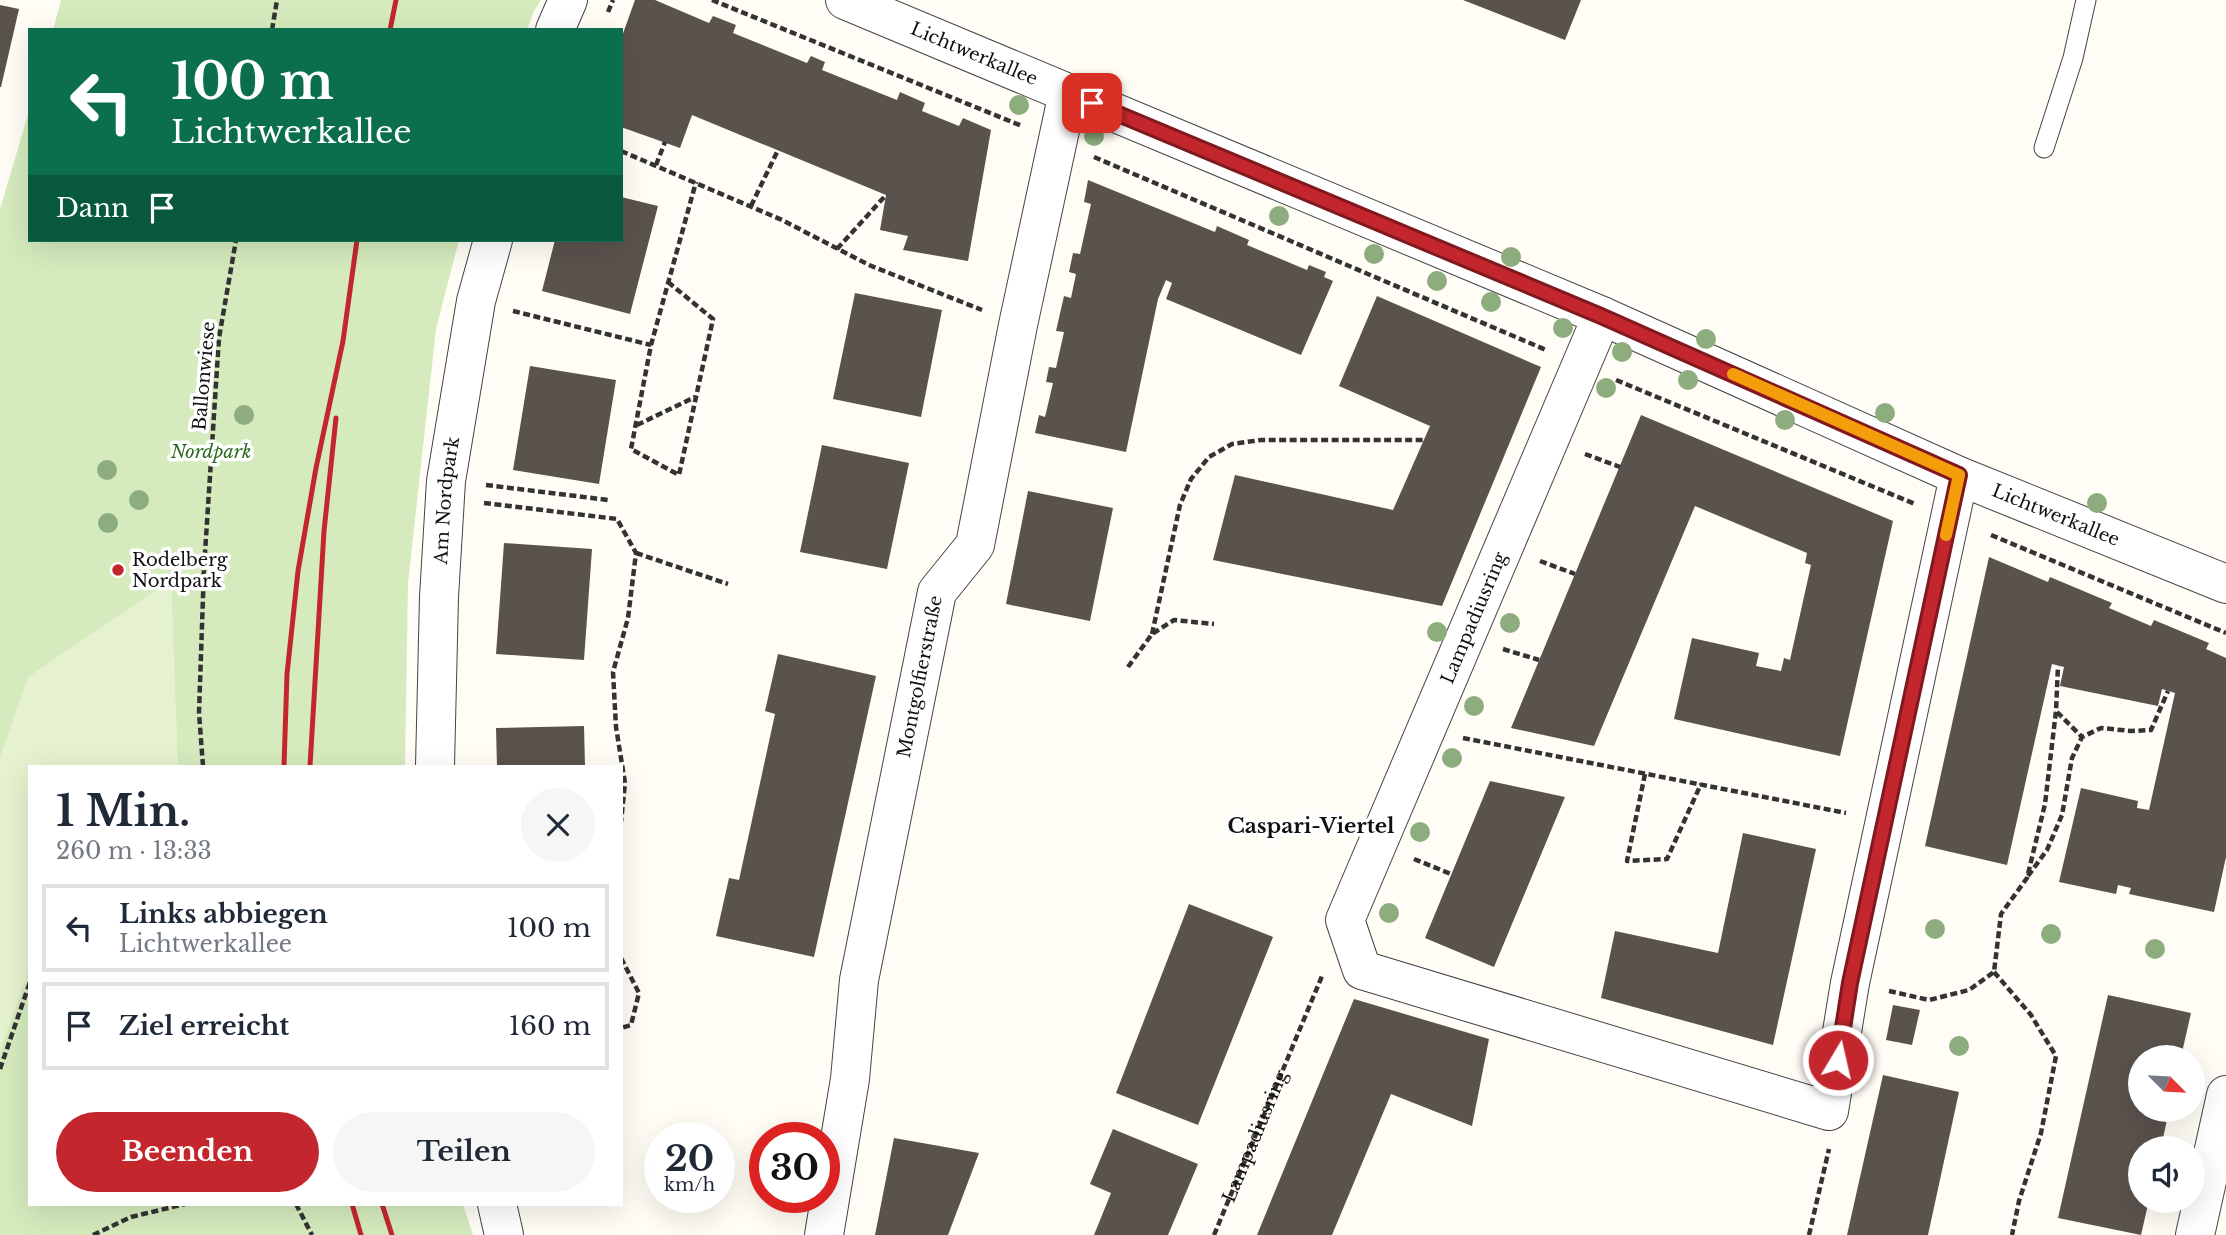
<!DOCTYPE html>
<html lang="de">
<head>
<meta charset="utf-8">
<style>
	:root { --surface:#fff; --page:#f6f6f7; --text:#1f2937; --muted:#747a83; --line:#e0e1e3; --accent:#c4262e }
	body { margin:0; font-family:"Libre Baskerville",serif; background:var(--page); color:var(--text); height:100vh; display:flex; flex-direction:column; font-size:26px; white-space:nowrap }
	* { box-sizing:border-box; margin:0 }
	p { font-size:23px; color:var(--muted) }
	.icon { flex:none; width:38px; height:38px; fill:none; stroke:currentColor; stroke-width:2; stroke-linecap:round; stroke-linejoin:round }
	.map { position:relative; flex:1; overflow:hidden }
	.sheet { position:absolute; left:28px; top:765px; width:595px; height:441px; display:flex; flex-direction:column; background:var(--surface); border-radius:0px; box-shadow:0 7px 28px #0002 }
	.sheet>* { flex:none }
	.guide { position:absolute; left:28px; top:28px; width:595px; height:214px; border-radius:0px; box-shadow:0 7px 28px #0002; background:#0b6e4f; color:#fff; overflow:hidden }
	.needle { width:46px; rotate:114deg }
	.buttons { position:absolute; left:2128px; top:1045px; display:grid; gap:14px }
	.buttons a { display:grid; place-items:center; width:77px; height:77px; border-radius:50%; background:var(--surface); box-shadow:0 7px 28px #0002; font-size:35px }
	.speed { position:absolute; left:644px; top:1122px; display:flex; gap:14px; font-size:35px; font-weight:700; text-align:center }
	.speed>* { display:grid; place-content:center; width:91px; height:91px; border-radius:50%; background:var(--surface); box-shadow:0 7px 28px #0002; line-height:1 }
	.speed small { font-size:18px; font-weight:400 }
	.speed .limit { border:10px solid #d22; background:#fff; color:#111 }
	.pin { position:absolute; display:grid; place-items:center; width:60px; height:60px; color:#fff; margin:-30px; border-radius:14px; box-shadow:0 4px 10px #0006 }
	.me { position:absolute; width:77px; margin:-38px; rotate:9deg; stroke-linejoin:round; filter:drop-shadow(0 0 5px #0008) }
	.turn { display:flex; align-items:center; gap:24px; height:147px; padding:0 28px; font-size:32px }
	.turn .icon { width:91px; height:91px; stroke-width:2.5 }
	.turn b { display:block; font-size:49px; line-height:60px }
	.then { display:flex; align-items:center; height:66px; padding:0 28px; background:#0003; gap:14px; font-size:26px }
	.round { display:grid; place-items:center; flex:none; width:74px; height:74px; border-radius:37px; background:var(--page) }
	.head { display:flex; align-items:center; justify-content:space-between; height:119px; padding:0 28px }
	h1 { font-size:42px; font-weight:800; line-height:52px }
	.button { display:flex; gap:14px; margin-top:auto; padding:14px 28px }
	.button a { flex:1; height:80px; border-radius:42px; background:var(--accent); color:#fff; font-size:28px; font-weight:800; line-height:80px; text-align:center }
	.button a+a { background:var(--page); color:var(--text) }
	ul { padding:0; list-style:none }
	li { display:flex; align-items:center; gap:21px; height:88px; margin:0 14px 10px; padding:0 14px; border:4px solid var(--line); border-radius:0px }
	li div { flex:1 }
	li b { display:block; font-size:26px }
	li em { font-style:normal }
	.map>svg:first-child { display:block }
</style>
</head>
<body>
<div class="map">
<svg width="2226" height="1235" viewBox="0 0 2226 1235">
	<rect width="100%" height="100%" fill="#fffdf5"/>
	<path fill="#d5ebbd" d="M61,0H541L533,13L527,30H53Z
		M30,108V240H459L436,329L408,583L405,766H30V1204H463L473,1235H0V209Z"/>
	<path fill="#e6f2cf" d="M171,580L178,766H30V967L0,1052V757L28,677Z"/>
	<path fill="#5a524d" d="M635,0H655L709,23L713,16L736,25L733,33L807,63L811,56L825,62L822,70L897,100L900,92L925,103L922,111L959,126L963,118L991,130L968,261L903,250L908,236L880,230L886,195L692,115L680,148L621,127V39Z
		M1463,0H1581L1565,40Z
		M0,5L19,9L1,87H0Z
		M1088,180L1215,232L1217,226L1249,240L1247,245L1307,270L1309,265L1326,272L1324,277L1333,281L1301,355L1166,299L1172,283L1166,280L1158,299L1126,452L1035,433L1039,415L1045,417L1053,383L1046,382L1049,367L1056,368L1064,332L1056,331L1064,296L1071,298L1076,274L1069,272L1073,253L1080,254L1091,204L1084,202Z
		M621,197L658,206L630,314L542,291L555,240H621Z
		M855,293L942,310L921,417L833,399Z
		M1377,296L1541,367L1442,606L1213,560L1235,475L1393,510L1430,426L1339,386Z
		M530,366L616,380L599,484L513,470Z
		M1641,415L1893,521L1840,756L1674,719L1692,638L1759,653L1756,666L1781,671L1784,658L1790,660L1811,565L1805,563L1807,553L1695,506L1594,746L1511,728Z
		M822,445L909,463L887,569L800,552Z
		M1028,491L1113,508L1090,621L1006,604Z
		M504,543L592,549L584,660L496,654Z
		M1989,557L2048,582L2050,577L2112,603L2109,608L2151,626L2154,620L2209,643L2206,649L2226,658V857L2214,912L2129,894L2131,888L2118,885L2116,894L2059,882L2081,788L2138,801L2137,808L2149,810L2175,693L2162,689L2158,706L2060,686L2064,667L2052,664L2007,865L1925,846Z
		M778,654L876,676L814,957L716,936L729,878L739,880L747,843L775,714L765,711Z
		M584,726L585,766H497L496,728Z
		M1490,781L1565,797L1494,967L1425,938Z
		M1743,833L1816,849L1773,1045L1601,998L1615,931L1718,953Z
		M1189,904L1273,937L1198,1125L1116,1093Z
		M2108,995L2191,1013L2181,1057H2140V1110H2169L2161,1148H2140V1200H2149L2141,1235L2058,1218Z
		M1354,999L1489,1039L1472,1126L1391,1094L1332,1235H1257Z
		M1893,1005L1920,1010L1912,1045L1886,1040Z
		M1883,1075L1959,1092L1928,1235H1847Z
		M1113,1129L1198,1164L1168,1235H1094L1111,1193L1090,1184Z
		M894,1138L979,1153L948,1235H875Z"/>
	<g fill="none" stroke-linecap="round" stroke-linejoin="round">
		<defs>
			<path id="service" d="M2044,148L2073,58L2086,0"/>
			<g id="minor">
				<path id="s2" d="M845,0L1602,316L1959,476L2226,584"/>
				<path d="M555,30L568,0"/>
				<path d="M1602,316L1345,920L1362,970L1829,1111L1850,983L1959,476"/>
				<path id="s3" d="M435,766L439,597L446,481L476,301L493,240"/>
				<path d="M497,1204L504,1235"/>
				<path id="s4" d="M824,1235L850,1079L859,980L937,592L975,545L1018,325L1068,93"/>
				<path d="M2195,1235L2226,1095"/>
			</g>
		</defs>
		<use href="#service" stroke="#444" stroke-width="21"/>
		<use href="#minor" stroke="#444" stroke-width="40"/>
		<g stroke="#333" stroke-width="4.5" stroke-dasharray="7 3.5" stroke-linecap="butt">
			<path d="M712,0L1022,126"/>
			<path d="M608,12L613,0"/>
			<path d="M272,30L277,0"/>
			<path d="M621,151L782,220L869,265L982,310"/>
			<path d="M1094,157L1546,350"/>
			<path d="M656,165L665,142"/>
			<path d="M751,206L778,150"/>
			<path d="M837,249L886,195"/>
			<path d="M668,282L713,319L679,475L631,449L651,345L696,182"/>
			<path d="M513,311L651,345"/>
			<path d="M1616,380L1915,504"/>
			<path d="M637,425L695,397"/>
			<path d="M1585,454L1620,467"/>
			<path d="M486,485L608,500"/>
			<path d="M484,503L617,519L636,553L628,618L613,672L616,727L625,783L621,822"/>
			<path d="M1991,535L2226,633"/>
			<path d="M636,553L728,584"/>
			<path d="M1540,561L1575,574"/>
			<path d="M1152,634L1180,505L1191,479L1209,457L1232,444L1261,440H1424"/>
			<path d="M1503,649L1539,660"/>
			<path d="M1128,667L1152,634L1174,620L1214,624"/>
			<path d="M2057,712L2082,737"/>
			<path d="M1463,738L1846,813"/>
			<path d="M203,766L199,713L204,568L219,338L236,240"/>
			<path d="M1645,774L1627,861L1667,859L1701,784"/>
			<path d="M1414,859L1451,874"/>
			<path d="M2028,876L2047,850L2062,815L2072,758L2082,737L2101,728L2131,731L2151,730L2168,691"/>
			<path d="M621,958L639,993L631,1025L621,1028"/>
			<path d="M1994,972L2031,1015L2056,1056L2041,1133L2019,1201L2012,1235"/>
			<path d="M1889,991L1929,1000L1969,990L1994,972L2001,914L2027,878L2045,804L2056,711L2058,666"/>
			<path d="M0,1069L30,982"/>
			<path d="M296,1204L312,1235"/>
			<path d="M93,1235L131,1217L185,1204"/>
			<path id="s1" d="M1214,1235L1322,976"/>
			<path d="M1809,1235L1829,1149"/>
		</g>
		<use href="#service" stroke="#fff" stroke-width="19"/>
		<use href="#minor" stroke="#fff" stroke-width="38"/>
		<path stroke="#c4262e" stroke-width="5" d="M390,30L396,0
			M284,766L287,674L298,571L316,468L343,341L357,240
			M310,766L324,531L336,418
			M352,1204L361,1235
			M382,1204L392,1235"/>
	</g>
	<g fill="#8dad7f">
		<circle cx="1019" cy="105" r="10"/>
		<circle cx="1094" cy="136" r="10"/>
		<circle cx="1279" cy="216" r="10"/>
		<circle cx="1374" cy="254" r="10"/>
		<circle cx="1511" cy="257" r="10"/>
		<circle cx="1437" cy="281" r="10"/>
		<circle cx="1491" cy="302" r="10"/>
		<circle cx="1563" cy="328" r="10"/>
		<circle cx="1706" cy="339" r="10"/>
		<circle cx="1622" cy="352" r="10"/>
		<circle cx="1688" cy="380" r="10"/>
		<circle cx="1606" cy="388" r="10"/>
		<circle cx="1885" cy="413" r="10"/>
		<circle cx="244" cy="415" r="10"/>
		<circle cx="1785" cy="420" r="10"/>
		<circle cx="107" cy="470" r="10"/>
		<circle cx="139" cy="500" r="10"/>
		<circle cx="2097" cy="503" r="10"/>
		<circle cx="108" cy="523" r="10"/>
		<circle cx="1510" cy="623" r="10"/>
		<circle cx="1437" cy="632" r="10"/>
		<circle cx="1474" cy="706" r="10"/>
		<circle cx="1452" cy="758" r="10"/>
		<circle cx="1420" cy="832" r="10"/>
		<circle cx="1389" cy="913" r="10"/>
		<circle cx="1935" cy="929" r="10"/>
		<circle cx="2051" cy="934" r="10"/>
		<circle cx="2155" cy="949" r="10"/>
		<circle cx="1959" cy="1046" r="10"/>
	</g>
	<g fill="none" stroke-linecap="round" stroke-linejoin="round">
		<defs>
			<path id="route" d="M1092,103L1601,316L1959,475L1850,983L1838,1060"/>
		</defs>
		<use href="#route" stroke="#7f191e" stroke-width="18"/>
		<use href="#route" stroke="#c4262e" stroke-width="12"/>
		<path stroke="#f59e0b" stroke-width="12" d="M1733,374L1959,475L1946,535"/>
	</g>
	<circle fill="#c4262e" stroke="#fff" stroke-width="2.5" cx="118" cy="570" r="7"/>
	<g text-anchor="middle" stroke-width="7" stroke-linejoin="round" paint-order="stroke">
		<g font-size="18" fill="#111" stroke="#fff">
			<text dy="6" stroke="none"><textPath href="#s2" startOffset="140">Lichtwerkallee</textPath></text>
			<text transform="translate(204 376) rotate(-85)" y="6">Ballonwiese</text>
			<text dy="6" stroke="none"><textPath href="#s3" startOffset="266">Am Nordpark</textPath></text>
			<text dy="6" stroke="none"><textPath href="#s2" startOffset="1316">Lichtwerkallee</textPath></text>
			<text transform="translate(1474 618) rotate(-67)" y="6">Lampadiusring</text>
			<text dy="6" stroke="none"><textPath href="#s4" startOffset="567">Montgolfierstraße</textPath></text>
			<text dy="6" stroke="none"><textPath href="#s1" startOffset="107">Lampadiusring</textPath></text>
		</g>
		<g font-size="18" font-style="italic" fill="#2f6b1f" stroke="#fff">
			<text x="211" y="458">Nordpark</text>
		</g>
		<g font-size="18" fill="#111" stroke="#fff" text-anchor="start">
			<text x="132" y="566">Rodelberg<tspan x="132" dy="21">Nordpark</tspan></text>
		</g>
		<g font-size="21" font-weight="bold" fill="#111" stroke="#fff">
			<text x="1311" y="833">Caspari-Viertel</text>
		</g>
	</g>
</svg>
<div class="buttons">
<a><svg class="needle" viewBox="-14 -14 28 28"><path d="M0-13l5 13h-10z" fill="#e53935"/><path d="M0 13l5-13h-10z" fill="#747a83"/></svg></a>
<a><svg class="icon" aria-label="sound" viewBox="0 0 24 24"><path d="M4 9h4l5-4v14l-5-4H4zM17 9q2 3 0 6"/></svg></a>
</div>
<div class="speed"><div>20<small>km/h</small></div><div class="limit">30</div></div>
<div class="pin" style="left:1092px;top:103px;background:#d93025"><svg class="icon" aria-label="arrive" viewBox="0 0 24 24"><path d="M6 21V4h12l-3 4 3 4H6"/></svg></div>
<svg class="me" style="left:1838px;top:1060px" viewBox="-20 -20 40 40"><circle r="17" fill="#c4262e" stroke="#fff" stroke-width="3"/><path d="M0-11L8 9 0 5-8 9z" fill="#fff"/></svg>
<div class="guide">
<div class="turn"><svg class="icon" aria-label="left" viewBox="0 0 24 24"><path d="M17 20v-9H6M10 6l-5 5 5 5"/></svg><div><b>100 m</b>Lichtwerkallee</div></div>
<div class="then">Dann<svg class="icon" aria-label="arrive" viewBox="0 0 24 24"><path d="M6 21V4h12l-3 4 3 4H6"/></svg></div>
</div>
<section class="sheet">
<div class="head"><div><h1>1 Min.</h1><p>260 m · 13:33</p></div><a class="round"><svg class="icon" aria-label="close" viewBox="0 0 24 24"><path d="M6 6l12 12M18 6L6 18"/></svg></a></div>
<ul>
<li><svg class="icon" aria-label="left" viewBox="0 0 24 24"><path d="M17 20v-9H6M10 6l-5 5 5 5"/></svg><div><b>Links abbiegen</b><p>Lichtwerkallee</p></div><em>100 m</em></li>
<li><svg class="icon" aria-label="arrive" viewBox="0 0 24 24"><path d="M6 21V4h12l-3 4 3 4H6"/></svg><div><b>Ziel erreicht</b></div><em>160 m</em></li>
</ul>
<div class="button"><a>Beenden</a><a>Teilen</a></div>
</section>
</div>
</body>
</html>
